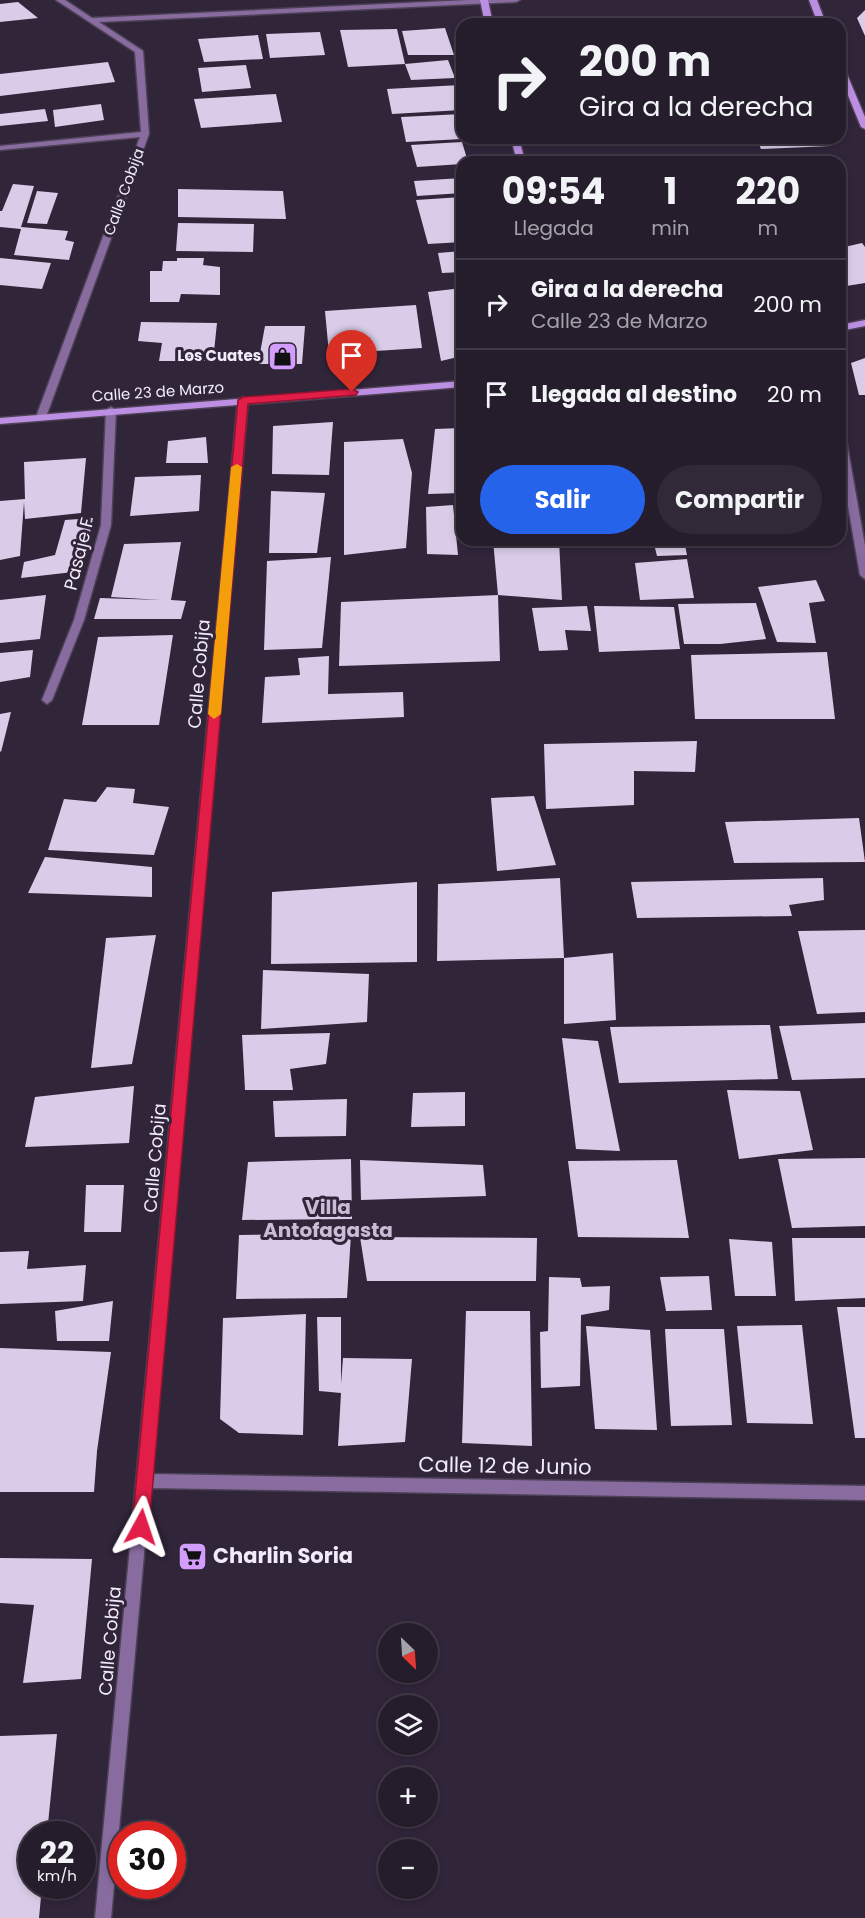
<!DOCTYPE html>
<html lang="es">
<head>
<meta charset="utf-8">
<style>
	:root { --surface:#251c2c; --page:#312938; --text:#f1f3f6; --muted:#a3a1a9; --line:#423a48; --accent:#2563eb }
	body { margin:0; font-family:Poppins,sans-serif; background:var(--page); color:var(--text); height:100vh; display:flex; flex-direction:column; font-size:22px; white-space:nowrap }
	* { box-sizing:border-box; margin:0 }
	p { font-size:20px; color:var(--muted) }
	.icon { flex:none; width:33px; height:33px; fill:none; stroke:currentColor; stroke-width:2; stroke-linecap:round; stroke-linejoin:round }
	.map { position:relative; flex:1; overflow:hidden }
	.details { position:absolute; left:456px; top:156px; width:390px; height:390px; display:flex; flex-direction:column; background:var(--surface); border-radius:18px; box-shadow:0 3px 9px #0003,0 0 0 2px var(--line) }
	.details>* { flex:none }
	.top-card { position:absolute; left:456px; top:18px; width:390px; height:126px; border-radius:18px; box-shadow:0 3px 9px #0003,0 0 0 2px var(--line); background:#251c2c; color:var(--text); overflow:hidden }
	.needle { width:39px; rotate:155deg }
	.tools { position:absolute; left:378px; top:1623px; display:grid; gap:12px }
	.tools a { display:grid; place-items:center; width:60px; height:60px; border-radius:50%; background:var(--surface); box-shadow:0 3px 9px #0003,0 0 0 2px var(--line); font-size:30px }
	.speed { position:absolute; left:18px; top:1821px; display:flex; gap:12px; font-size:30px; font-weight:700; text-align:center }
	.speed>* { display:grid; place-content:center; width:78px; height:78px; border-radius:50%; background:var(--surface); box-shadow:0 3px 9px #0003,0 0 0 2px var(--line); line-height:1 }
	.speed small { font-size:15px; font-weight:400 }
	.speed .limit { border:9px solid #d22; background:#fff; color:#111 }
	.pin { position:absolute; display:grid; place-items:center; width:51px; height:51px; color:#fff; margin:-62px -26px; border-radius:50% 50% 50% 0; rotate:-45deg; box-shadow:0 0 6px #0007 }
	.pin .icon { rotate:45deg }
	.me { position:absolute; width:66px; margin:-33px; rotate:5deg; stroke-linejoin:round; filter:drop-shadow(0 0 4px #0008) }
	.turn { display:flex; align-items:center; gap:21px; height:126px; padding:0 24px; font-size:27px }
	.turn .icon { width:78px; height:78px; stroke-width:2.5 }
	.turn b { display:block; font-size:42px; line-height:51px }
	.eta { display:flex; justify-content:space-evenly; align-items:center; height:102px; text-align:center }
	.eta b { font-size:36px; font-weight:700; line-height:42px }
	.button { display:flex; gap:12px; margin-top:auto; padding:12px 24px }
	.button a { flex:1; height:69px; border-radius:36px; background:var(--accent); color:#fff; font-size:24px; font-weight:700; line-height:69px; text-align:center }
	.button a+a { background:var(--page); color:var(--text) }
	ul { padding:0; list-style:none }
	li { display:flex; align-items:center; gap:18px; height:90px; padding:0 24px; border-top:2px solid var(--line) }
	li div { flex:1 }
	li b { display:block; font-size:22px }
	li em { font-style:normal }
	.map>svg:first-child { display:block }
</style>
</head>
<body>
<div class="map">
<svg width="865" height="1918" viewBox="0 0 865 1918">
	<rect width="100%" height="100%" fill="#31253a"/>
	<path fill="#dacce8" d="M18,2L38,18L0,22V4Z
		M865,10V36L857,18Z
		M445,28L454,55H408L402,31Z
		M397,29L405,64L348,67L340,30Z
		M320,32L325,55L270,58L266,34Z
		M258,35L263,59L204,62L198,39Z
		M448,60L455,78L411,80L405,64Z
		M108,62L115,82L0,96V74Z
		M246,65L251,88L202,92L198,68Z
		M460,85L462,110L392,114L387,89Z
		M276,94L282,122L201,128L194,99Z
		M101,104L104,120L55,127L53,110Z
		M45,109L48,121L0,126V114Z
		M462,114V139L406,142L401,117Z
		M756,138H828L831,146L761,149Z
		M462,142L468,162H462V164L417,167L411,145Z
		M462,178V193L417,196L414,181Z
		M13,184L34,186L21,227L68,231L65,240L74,242L69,260L14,255L21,229L0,227V211H2Z
		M178,189L283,191L286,219L178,217Z
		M37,191L58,193L47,224L27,223Z
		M462,197V242L428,244L416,200Z
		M178,223L254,224L253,252L176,251Z
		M862,243L865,247V283L840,287V248Z
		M462,251V272L442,273L438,253Z
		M0,258L51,263L42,289L0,285Z
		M177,258H204L203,265L220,267V295L181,294L179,302H150V271H162L163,261H177Z
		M462,288V356L441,361L428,292Z
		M416,305L422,348L329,354L325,311Z
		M141,322L217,323L213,361H159L162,343L138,341Z
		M265,326H305L302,364H258Z
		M865,358V395H859L851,363Z
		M333,422L329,475L272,474L273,426Z
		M462,428V493L428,494L435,429Z
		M206,437L208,463H166L168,441Z
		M403,439L412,473L406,548L344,555V442Z
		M86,458L81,513L25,519L24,502L20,556L0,560V501L25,499L24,462Z
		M201,475L199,511L130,516L135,477Z
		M271,491L325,493L317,553H269Z
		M453,505L458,555L427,554L426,507Z
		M93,518L82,571L21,578L24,562L55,555L65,520Z
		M493,540H559L562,600L498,595L500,661L339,666L341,602L498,595Z
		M653,540H684L687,555L657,556Z
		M181,542L171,600L186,601L181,619H94L100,598L161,600L111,597L124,544Z
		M331,557L322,648L264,650L267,561Z
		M687,559L694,598L640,600L635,563Z
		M816,580L825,601L809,603L816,643L777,642L758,587Z
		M46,595L40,639L0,643V600Z
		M756,603L766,639L720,644H684L678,604Z
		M587,606L591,631L565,630L568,650L539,651L532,608Z
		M594,606L674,607L680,649L599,652Z
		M173,635L159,725H82L98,637Z
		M33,650L30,677L0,682V653Z
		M827,652L835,719H695L691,655Z
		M329,656L328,694L403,692L404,717L262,723L265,677L300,675L298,658Z
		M11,712L1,752L0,751V714Z
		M697,741L695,772L634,771V805L546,809L544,744Z
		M107,787L135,789L133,803L169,807L154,855L48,850L64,799L96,802Z
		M534,796L556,865L497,871L491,798Z
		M859,818L865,862L734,863L725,822Z
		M45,857L152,867V897L28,893Z
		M560,878L564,958L613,953L616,1020L564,1024V958L437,961L438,884Z
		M823,878L824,900L789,905L792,916L637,918L631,882Z
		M417,882V962L271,964L272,892Z
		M865,930V1012L817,1014L798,931Z
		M156,935L132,1064L91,1068L106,938Z
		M263,970L369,974L367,1022L261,1029Z
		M865,1023V1078L792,1080L779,1026Z
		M770,1025L778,1079L619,1083L610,1027Z
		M330,1033L326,1064L290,1069L293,1090H245L242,1035Z
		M562,1038L598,1041L620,1151L576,1149Z
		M134,1086L129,1143L25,1147L35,1097Z
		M727,1090L800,1091L813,1150L739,1159Z
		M465,1092V1126L411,1127L413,1093Z
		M347,1099L346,1136L275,1137L273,1101Z
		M865,1158V1226L792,1228L778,1159Z
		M351,1159L352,1219L242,1220L248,1162Z
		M360,1160L483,1165L486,1196L361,1200Z
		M677,1160L689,1238L578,1237L568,1161Z
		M86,1185H124L121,1232H84Z
		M351,1234L347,1298L236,1299L239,1235Z
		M360,1237L537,1238L536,1281H367Z
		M792,1238H865V1298L795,1301Z
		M729,1239L772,1242L776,1296H735Z
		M29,1251L27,1269L86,1265L83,1301L0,1304V1252Z
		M709,1276L712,1310L666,1311L660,1277Z
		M549,1277L580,1278L582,1287L610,1286L609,1310L581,1315L580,1386L541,1388L540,1332L548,1331Z
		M113,1301L109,1341H57L55,1311Z
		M837,1307H865V1438H855Z
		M466,1311H530L532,1446L462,1443Z
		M306,1314L303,1435L239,1433L220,1419L223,1318Z
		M317,1317H341V1384L343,1358L412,1359L405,1442L338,1446L341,1393L319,1391Z
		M802,1325L813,1424L747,1423L737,1326Z
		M586,1326L650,1330L657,1430L595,1429Z
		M665,1329H724L732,1425L671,1426Z
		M0,1348L111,1352L97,1451L94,1492H0Z
		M0,1558L92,1559L81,1679L23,1683L34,1605L0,1603Z
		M57,1734L47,1834H32V1886H42L39,1918H0V1736Z"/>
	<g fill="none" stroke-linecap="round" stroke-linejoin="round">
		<defs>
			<path id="lane" d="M111,407L116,410L111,525L84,620L52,700L47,704L42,700L74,620L101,525L106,410Z"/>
			<path id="street" d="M56,0H65L92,18L468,0H520L516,2L99,22L143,51L149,134L46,417L41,420L36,417L140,137L0,150V146L141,132L135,52Z
				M243,397L248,400L151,1474L865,1486V1500L150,1488L111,1918H95L238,400Z
				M840,430L845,433L865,546V579L860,575L840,460Z"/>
			<path id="secondary" d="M480,0H488L493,24H485Z
				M809,0H817L826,24H818Z
				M840,65L844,67L865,117V129L861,127L840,76Z
				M511,138H519L525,162H517Z
				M865,320V326L840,331V325Z
				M462,381V387L0,424V418Z"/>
		</defs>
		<use href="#lane" stroke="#4c4155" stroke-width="3"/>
		<use href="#street" stroke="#4c4155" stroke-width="3"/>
		<use href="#secondary" stroke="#4c4155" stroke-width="3"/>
		<use href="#lane" fill="#886ca0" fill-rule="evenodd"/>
		<use href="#street" fill="#886ca0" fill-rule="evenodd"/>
		<use href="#secondary" fill="#bd8fe3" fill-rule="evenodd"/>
	</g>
	<path fill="#e11d48" stroke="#92132f" stroke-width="1.5" d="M352,389L358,392L356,395L248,404L149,1527L147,1533L141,1535L135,1533L132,1527L238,400L243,397Z"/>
	<path fill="#f59e0b" d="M237,464L242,467L221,714L214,719L208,714L231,467Z"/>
	<defs>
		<symbol id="shop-square" viewBox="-11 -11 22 22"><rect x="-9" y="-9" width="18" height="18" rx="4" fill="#d29dfd" stroke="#31253a"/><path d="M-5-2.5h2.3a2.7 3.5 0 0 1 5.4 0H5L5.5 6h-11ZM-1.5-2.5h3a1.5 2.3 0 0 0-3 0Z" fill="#111"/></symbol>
		<symbol id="supermarket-square" viewBox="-11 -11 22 22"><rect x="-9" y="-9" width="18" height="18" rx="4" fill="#d29dfd" stroke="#31253a"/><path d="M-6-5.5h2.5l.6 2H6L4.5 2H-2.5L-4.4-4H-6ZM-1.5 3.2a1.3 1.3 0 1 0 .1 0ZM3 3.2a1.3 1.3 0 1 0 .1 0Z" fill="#111"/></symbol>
	</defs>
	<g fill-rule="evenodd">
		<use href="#shop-square" x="266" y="340" width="33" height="33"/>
		<use href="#supermarket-square" x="176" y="1540" width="33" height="33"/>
	</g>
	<g text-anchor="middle" stroke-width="6" stroke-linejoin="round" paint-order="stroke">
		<g font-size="15" fill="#f2ebf9" stroke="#31253a">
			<text transform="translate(124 192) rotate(-70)" y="5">Calle Cobija</text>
			<text transform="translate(158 392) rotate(-4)" y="5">Calle 23 de Marzo</text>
		</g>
		<g font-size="15" font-weight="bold" fill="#f2ebf9" stroke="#31253a" text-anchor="end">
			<text x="261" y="361">Los Cuates</text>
		</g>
		<g font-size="18" fill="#f2ebf9" stroke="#31253a">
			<text transform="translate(79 554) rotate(-76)" y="6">Pasaje F</text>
			<text transform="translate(199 674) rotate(-85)" y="6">Calle Cobija</text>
			<text transform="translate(155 1158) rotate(-85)" y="6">Calle Cobija</text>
			<text transform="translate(110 1641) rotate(-85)" y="6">Calle Cobija</text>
		</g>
		<g font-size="20" font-weight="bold" fill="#cabcd7" stroke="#31253a">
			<text x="328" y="1214">Villa<tspan x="328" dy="23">Antofagasta</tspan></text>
		</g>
		<g font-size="21" fill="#f2ebf9" stroke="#31253a">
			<text transform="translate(505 1466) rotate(1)" y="7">Calle 12 de Junio</text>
		</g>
		<g font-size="21" font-weight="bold" fill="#f2ebf9" stroke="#31253a" text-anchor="start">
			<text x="213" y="1563">Charlin Soria</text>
		</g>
	</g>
</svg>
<div class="tools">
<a><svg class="needle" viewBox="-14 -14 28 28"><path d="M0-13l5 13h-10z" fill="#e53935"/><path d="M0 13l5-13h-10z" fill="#a3a1a9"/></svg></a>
<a><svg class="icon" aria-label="layers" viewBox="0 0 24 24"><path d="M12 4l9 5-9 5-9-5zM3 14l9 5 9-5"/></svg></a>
<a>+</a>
<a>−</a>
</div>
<div class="speed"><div>22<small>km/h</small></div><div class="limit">30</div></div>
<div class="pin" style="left:352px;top:392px;background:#d93025"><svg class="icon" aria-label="arrive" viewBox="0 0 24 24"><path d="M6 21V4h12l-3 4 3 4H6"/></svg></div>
<svg class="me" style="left:141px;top:1527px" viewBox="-20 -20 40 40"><path d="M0-17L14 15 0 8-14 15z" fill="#e11d48" stroke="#fff" stroke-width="4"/></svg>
<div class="top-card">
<div class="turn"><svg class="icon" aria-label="right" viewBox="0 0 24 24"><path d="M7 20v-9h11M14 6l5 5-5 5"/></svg><div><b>200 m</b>Gira a la derecha</div></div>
</div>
<section class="details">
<div class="eta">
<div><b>09:54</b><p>Llegada</p></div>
<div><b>1</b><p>min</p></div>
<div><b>220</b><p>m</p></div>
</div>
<ul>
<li><svg class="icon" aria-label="right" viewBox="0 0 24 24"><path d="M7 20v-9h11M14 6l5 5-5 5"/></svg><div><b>Gira a la derecha</b><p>Calle 23 de Marzo</p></div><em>200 m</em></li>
<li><svg class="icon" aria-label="arrive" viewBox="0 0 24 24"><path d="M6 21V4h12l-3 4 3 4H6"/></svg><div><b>Llegada al destino</b></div><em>20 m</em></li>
</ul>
<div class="button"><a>Salir</a><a>Compartir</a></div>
</section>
</div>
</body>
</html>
